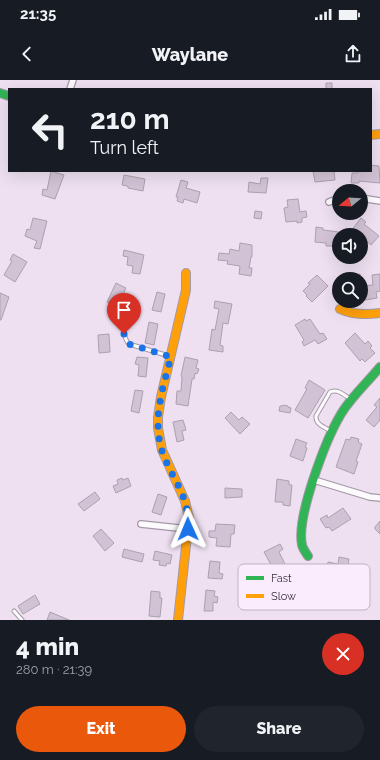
<!DOCTYPE html>
<html lang="en">
<head>
<meta charset="utf-8">
<style>
	:root { --surface:#171b24; --page:#20242c; --text:#f1f3f6; --muted:#9ea1a6; --accent:#ea580c }
	body { margin:0; font-family:Raleway,sans-serif; background:var(--page); color:var(--text); height:100vh; display:flex; flex-direction:column; font-size:15px; white-space:nowrap }
	* { box-sizing:border-box; margin:0 }
	p { font-size:13px; color:var(--muted) }
	.icon { flex:none; width:22px; height:22px; fill:none; stroke:currentColor; stroke-width:2; stroke-linecap:round; stroke-linejoin:round }
	.map { position:relative; height:540px; overflow:hidden }
	.drawer { display:flex; flex-direction:column; background:var(--surface); flex:1 }
	.drawer>* { flex:none }
	.guide { position:absolute; left:8px; top:8px; width:364px; height:84px; border-radius:0px; box-shadow:0 4px 16px #0002; background:#171b24; color:var(--text); overflow:hidden }
	.needle { width:26px; rotate:252deg }
	.tools { position:absolute; left:332px; top:104px; display:grid; gap:8px }
	.tools a { display:grid; place-items:center; width:36px; height:36px; border-radius:50%; background:var(--surface); box-shadow:0 4px 16px #0002; font-size:20px }
	.pin { position:absolute; display:grid; place-items:center; width:34px; height:34px; color:#fff; margin:-41px -17px; border-radius:50% 50% 50% 0; rotate:-45deg; box-shadow:0 0 4px #0007 }
	.pin .icon { rotate:45deg }
	.me { position:absolute; width:44px; margin:-22px; rotate:359deg; stroke-linejoin:round; filter:drop-shadow(0 0 3px #0008) }
	.turn { display:flex; align-items:center; gap:14px; height:84px; padding:0 16px; font-size:18px }
	.turn .icon { width:52px; height:52px; stroke-width:2.5 }
	.turn b { display:block; font-size:28px; line-height:34px }
	.round { display:grid; place-items:center; flex:none; width:42px; height:42px; border-radius:21px; background:var(--page) }
	.summary { display:flex; align-items:center; justify-content:space-between; height:68px; padding:0 16px }
	h1 { font-size:24px; font-weight:800; line-height:30px }
	.action { display:flex; gap:8px; margin-top:auto; padding:8px 16px }
	.action a { flex:1; height:46px; border-radius:24px; background:var(--accent); color:#fff; font-size:16px; font-weight:800; line-height:46px; text-align:center }
	.action a+a { background:var(--page); color:var(--text) }
	.status { display:flex; justify-content:space-between; align-items:center; height:28px; padding:0 20px; background:var(--surface); direction:ltr }
	.status svg { height:11px; fill:currentColor }
	header { display:flex; justify-content:space-between; align-items:center; height:52px; padding:0 16px; background:var(--surface); font-size:18px; font-weight:800 }
	.map>svg:first-child { display:block }
</style>
</head>
<body>
<div class="status"><b>21:35</b><svg viewBox="0 0 49 12"><path d="M0 12V9h3v3zM5 12V6h3v6zM10 12V3h3v9zM15 12V0h3v12zM26 1h20v11H26zM47 4h2v5h-2z"/></svg></div>
<header><svg class="icon" aria-label="back" viewBox="0 0 24 24"><path d="M15 5l-7 7 7 7"/></svg>Waylane<svg class="icon" aria-label="share" viewBox="0 0 24 24"><path d="M12 15V3M7 8l5-5 5 5M5 13v7h14v-7"/></svg></header>
<div class="map">
<svg width="380" height="540" viewBox="0 0 380 540">
	<rect width="100%" height="100%" fill="#eee0f1"/>
	<path fill="#d2c2d5" stroke="#aba1ad" d="M326,3H332V9H326Z
		M371,85L379,86L380,103L359,101V103H351L352,93H358V91H371Z
		M51,91L64,95L55,119L42,115L43,109L47,110Z
		M313,91H334L335,100L315,102Z
		M124,95L145,99L143,111L128,108V106L122,105Z
		M261,98H268L266,113L248,112L249,102L260,104Z
		M181,100L188,102L186,108L200,112L197,123L184,119L183,123L177,121L178,117H176Z
		M298,119L300,132L306,131L307,137L302,138V142L297,143V141L286,142L284,128L288,127L287,120Z
		M255,131L262,132L261,139L254,138Z
		M33,138L47,141L40,169L34,168L37,161L25,156L27,149L30,150Z
		M361,138L366,142L364,144L379,156L371,165L361,157V155H357L351,151Z
		M316,147L323,148V150L339,152L338,164H333V166H326V163L315,162Z
		M240,163L252,165V177H251L249,188H252L251,196L239,194L240,186L227,184L228,181L218,180L219,173L229,174L230,169L239,171Z
		M124,170L144,175L140,194L132,193L133,186L127,185L128,177L123,176Z
		M13,174L27,182L15,202L4,195L12,181L10,180Z
		M360,194L361,199H354L353,195Z
		M380,194V211L376,212L377,218L365,220V215H361V206L373,205L372,195Z
		M317,195L328,206L312,222L306,216L307,215L303,211L310,204L308,203Z
		M116,203L126,208L117,227L107,222Z
		M157,212L165,214L161,232L152,230Z
		M0,213L9,217L1,240H0Z
		M215,221L232,224L228,244L223,243L220,265L223,266V272L209,270L212,249L215,250L219,229L214,228Z
		M305,239L306,241L310,239L320,254L323,253L327,259L318,264L315,260L304,266L302,262L304,260L295,245Z
		M149,242L158,244L154,265L145,263Z
		M355,253L365,264L368,261L372,266L370,268L375,273L365,282L362,279L360,281L345,263Z
		M109,254L110,272L99,273L98,255Z
		M137,277L148,278L146,297L138,296L139,285L135,284Z
		M185,277L198,280L196,288L199,289L197,294L195,293L194,299H192L188,326L176,324L177,311H181L182,297L181,296Z
		M309,300L325,310L308,338L295,330L307,309L305,308Z
		M135,310L143,311L139,333L131,331Z
		M380,318V340L374,347L366,340L377,327L374,325Z
		M283,325L288,326V327L291,328L290,333L279,331L280,326H283Z
		M231,332L239,340L242,337L250,344L240,354L225,338Z
		M183,340L186,350L182,351L184,360L177,362L173,342Z
		M351,357L359,359L358,362L362,364L356,381L358,382L354,394L336,387L346,359L350,360Z
		M296,359L307,363L305,367L307,368L303,381L290,376Z
		M122,398L123,400L128,398L131,406L116,413L113,406L118,404L117,400Z
		M277,399L289,401V405H292L290,426L283,425V422H275Z
		M225,408L242,409V417L225,418Z
		M95,412L100,419L84,431L78,424Z
		M158,414L167,417L161,435L152,432Z
		M343,428L351,439L332,451L329,447L326,448L320,439L327,435L328,438Z
		M380,441V454L375,449V447Z
		M216,444L235,445L234,454H231L230,467L216,466L217,458L209,457V451H215Z
		M101,449L114,463L105,471L93,456Z
		M280,464L283,469L279,472L287,488L279,492L278,490L275,492L264,472Z
		M124,469L144,474L142,482L122,477Z
		M155,471L172,475L170,484L167,483L166,486L159,485L160,481L153,480Z
		M339,477L349,479L346,497L329,494L330,489H327L328,482L338,484Z
		M210,481L220,482L219,493L223,494L222,499L208,498Z
		M206,510L215,511L214,516L218,517L217,523L213,522V531H204Z
		M151,511L160,512V518H162L160,537L149,536Z
		M35,515L40,524L23,534L18,526Z
		M50,532L69,540H47Z"/>
	<g fill="none" stroke-linecap="round" stroke-linejoin="round">
		<defs>
			<path id="lane" d="M114,229L127,234C125,244 121,255 129,264L169,276
				M331,351C324,347 315,344 316,336L330,312C338,309 343,314 350,319
				M14,531L22,540"/>
			<path id="street" d="M70,9L73,0
				M361,118L380,121
				M329,122L339,118
				M314,400L370,417L380,418
				M141,444L188,449"/>
			<path id="fast" d="M0,13L9,16
				M308,476C306,473 303,469 302,465C296,437 326,359 341,334C351,317 367,303 380,287"/>
			<path id="slow" d="M371,55L380,54
				M340,229C353,235 366,235 380,233
				M178,540L189,438L185,421L162,370L158,348V337L161,317L186,210V193"/>
		</defs>
		<use href="#lane" stroke="#a49aa7" stroke-width="5"/>
		<use href="#street" stroke="#a49aa7" stroke-width="8"/>
		<use href="#fast" stroke="#a49aa7" stroke-width="10"/>
		<use href="#slow" stroke="#a49aa7" stroke-width="10"/>
		<use href="#lane" stroke="#fcfafd" stroke-width="3"/>
		<use href="#street" stroke="#fcfafd" stroke-width="5.5"/>
		<use href="#fast" stroke="#30b455" stroke-width="8"/>
		<use href="#slow" stroke="#ff9f0a" stroke-width="8"/>
	</g>
	<g fill="none" stroke-linecap="round" stroke-linejoin="round">
		<path stroke="#1a73e8" stroke-width="7" stroke-dasharray="0 12.6" d="M124,254L126,260L129,264L171,277C163,307 152,339 162,371C172,400 190,415 188,449"/>
	</g>
	<rect x="238" y="484" width="132" height="46" rx="6" fill="#faebfd" stroke="#c0b3c3" stroke-width="1"/>
	<rect x="246" y="496" width="18" height="4" fill="#30b455"/>
	<rect x="246" y="514" width="18" height="4" fill="#ff9f0a"/>
	<g font-size="11" fill="#39303b">
		<text x="271" y="502">Fast</text>
		<text x="271" y="520">Slow</text>
	</g>
</svg>
<div class="tools">
<a><svg class="needle" viewBox="-14 -14 28 28"><path d="M0-13l5 13h-10z" fill="#e53935"/><path d="M0 13l5-13h-10z" fill="#9ea1a6"/></svg></a>
<a><svg class="icon" aria-label="sound" viewBox="0 0 24 24"><path d="M4 9h4l5-4v14l-5-4H4zM17 9q2 3 0 6"/></svg></a>
<a><svg class="icon" aria-label="search" viewBox="0 0 24 24"><circle cx="10" cy="10" r="6"/><path d="M15 15l6 6"/></svg></a>
</div>
<div class="pin" style="left:124px;top:254px;background:#d93025"><svg class="icon" aria-label="arrive" viewBox="0 0 24 24"><path d="M6 21V4h12l-3 4 3 4H6"/></svg></div>
<svg class="me" style="left:188px;top:449px" viewBox="-20 -20 40 40"><path d="M0-17L14 15 0 8-14 15z" fill="#1a73e8" stroke="#fff" stroke-width="4"/></svg>
<div class="guide">
<div class="turn"><svg class="icon" aria-label="left" viewBox="0 0 24 24"><path d="M17 20v-9H6M10 6l-5 5 5 5"/></svg><div><b>210 m</b>Turn left</div></div>
</div>
</div>
<section class="drawer">
<div class="summary"><div><h1>4 min</h1><p>280 m · 21:39</p></div><a class="round" style="background:#d93025;color:#fff"><svg class="icon" aria-label="close" viewBox="0 0 24 24"><path d="M6 6l12 12M18 6L6 18"/></svg></a></div>
<div class="action"><a>Exit</a><a>Share</a></div>
</section>
</body>
</html>
